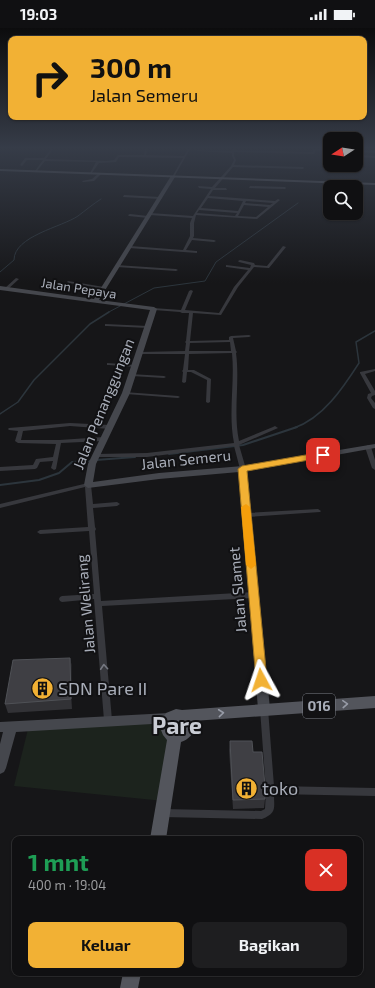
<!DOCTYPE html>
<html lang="id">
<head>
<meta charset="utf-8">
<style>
	:root { --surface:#101012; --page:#1e1e20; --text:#f1f3f6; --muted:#9c9d9f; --line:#303032; --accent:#f2b134 }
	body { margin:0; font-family:"Exo 2",sans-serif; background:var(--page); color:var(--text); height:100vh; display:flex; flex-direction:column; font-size:15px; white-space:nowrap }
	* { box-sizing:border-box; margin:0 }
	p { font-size:13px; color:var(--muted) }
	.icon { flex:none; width:22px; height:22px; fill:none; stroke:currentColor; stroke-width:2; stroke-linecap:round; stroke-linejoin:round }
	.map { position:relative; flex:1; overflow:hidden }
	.details { position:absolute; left:12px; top:808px; width:351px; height:140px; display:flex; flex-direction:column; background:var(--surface); border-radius:8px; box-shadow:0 1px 3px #0004,0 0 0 1px var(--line) }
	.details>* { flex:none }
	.guide { position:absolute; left:8px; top:8px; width:359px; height:84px; border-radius:8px; box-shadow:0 1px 3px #0004,0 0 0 1px var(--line); background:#f2b134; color:#111; overflow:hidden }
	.needle { width:26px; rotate:258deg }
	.controls { position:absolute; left:323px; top:104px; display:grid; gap:8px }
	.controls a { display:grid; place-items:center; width:40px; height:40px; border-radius:8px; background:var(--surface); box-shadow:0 1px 3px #0004,0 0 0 1px var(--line); font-size:20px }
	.pin { position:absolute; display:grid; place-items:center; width:34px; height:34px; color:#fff; margin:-17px; border-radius:8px; box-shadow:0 2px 6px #0006 }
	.me { position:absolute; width:44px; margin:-22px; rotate:355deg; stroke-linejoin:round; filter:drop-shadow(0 0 3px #0008) }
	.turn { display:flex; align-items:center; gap:14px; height:84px; padding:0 16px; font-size:18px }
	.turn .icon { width:52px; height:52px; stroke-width:2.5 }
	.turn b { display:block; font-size:28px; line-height:34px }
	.round { display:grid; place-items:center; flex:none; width:42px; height:42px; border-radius:8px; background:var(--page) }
	.summary { display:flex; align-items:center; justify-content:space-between; height:68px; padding:0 16px }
	h1 { font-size:24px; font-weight:700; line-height:30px; color:#1e9e55 }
	.action { display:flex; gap:8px; margin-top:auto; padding:8px 16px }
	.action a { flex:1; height:46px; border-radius:8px; background:var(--accent); color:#111; font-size:16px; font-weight:700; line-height:46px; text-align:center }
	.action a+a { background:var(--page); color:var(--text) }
	.status { display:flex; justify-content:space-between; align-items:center; height:28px; padding:0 20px; background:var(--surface); direction:ltr }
	.status svg { height:11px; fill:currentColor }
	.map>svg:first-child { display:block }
</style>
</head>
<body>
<div class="status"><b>19:03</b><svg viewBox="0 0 49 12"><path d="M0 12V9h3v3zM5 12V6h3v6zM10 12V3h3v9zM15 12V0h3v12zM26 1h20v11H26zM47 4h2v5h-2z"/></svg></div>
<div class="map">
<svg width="375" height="960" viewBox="0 0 375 960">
	<rect width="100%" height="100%" fill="#161618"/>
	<path fill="#1c231d" d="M158,690L169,705L164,773L14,758L29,697Z"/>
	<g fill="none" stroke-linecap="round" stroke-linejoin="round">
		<path stroke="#2c353c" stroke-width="1" d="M0,244L14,232C14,208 62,199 78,188C86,182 93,176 101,171
			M107,285L154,260L205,253L216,234L298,175"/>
		<path stroke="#2c353c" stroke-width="1.5" d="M0,386L18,374L34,352L90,296L109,284
			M294,400C323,390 343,360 359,335L356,314L375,303"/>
		<path stroke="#2c353c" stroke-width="2" d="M169,426L243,417L297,399
			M96,432L135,429
			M0,457L39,452L59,445L72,434L91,433"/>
		<path fill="#37383d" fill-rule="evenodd" d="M51,121H53L46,131L107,133L114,132L118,127H144L145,121H147L146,127L184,128L188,121H190L174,149L173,150L172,149L183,130L119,129L116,134L99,135L91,146L90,145L96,134L45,133L36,144L35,143L43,132H27L22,138L20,137L25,130H44Z
			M232,121H234V122L313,124V121H330V123L315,122V125L314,126L234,124V128L236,132L234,137L303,139L304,140L303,141L233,139L215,160H226L227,162H213L209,168L275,173L278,171L280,172L257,191L196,187L194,195V208L193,210L214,212L216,213L214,214L192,212L186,222L196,223H197V225L129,220V218H130L183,222L190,208V195L192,190L150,187L148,186L150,185L193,188L211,161L199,160L198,158L212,159L231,138L234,132L232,128V125L197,123L198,122L232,123ZM208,170L243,173L238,183L201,180ZM246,173L273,175L270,177L245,175ZM244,177L268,179L256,189L238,188ZM199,182L237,185L235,188L197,185Z
			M357,121H359L360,122L375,123V125L360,124V127L375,128V130L358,129L357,124H356Z
			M99,145L101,146L94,153L83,154L82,153L92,151Z
			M250,158L285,159L286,160L285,161L249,160Z
			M124,167L160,169L162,170L160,171L123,169Z
			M130,186L148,188L150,189L148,190L129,188L128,187Z
			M283,218L286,219L269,240L254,239L238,259L221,287L193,285L190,313L229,312V309L231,308L249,307L251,308L249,309L233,310L236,323L237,324L236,325C240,354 233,384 239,413L273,399L275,398L278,400L239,417L246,441L245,442L243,443L240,441L234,418L147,429H94L93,428L94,427L96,426L147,425L234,415C228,385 235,355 232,325L189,326L188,342H194L211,351L210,374L208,375L206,374L207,352L191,344H187L186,354L184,355L182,354L183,344L182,343L183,342L185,326H140L138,325L140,324L185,323L186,315L185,314L186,313L189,285H182L180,284L154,282H153V280L181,282L189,263L191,262L193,263L185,282L219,285L234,259L248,242L227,239H226V237L250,240L251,237L239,234L238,233L240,232L254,235L255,237L267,238ZM230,314L231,323H189L190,315Z
			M116,237L176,241L178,242L176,243L117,239L115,238Z
			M16,250L19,251L7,262H5V260Z
			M68,253L104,259L106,260L104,261L69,255L67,254Z
			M105,296L148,298L150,299L148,300L107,298H105Z
			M107,335L135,337L137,338L135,339L109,337H107Z
			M375,341V343L365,346L375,363V367L372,368L371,370L375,375V381L373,380L367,370L368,366L371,365L360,345V344Z
			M130,346L164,348L166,349L164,350L132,348L130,347Z
			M124,364L178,368L180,369L178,370L126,366L124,365Z
			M70,395L110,397L113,399L110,401L70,398L23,403L21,412H59L104,409L107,411L104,413L61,415L56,441L54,442L51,440L53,433L40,434L37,440L35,441L0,443V439L33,437L36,431L53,429L56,416L18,415L15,413L18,403L9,402L8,401L9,400Z
			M368,417L371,419L375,432V442L372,440L365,419Z
			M88,455L91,457L93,476L117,474L120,476L117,478L93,480L95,499L96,501L95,503L101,573L254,564L256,565L257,567L256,569L254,570L102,578L112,692L111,694L108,696L105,694L104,692L94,571L62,574L60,573L59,571L60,569L62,568L94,566L89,503L40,506L37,504L40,502L88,499L85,459L0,480V476Z
			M318,481L321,483L320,484L247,489L244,487L247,485Z
			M264,678L267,679L268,681L274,758L375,760V768L274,766C274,780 277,785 262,791L163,789L160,788L159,785L160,782L163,781L261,783L265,781L266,762L260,681L261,679Z"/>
		<path fill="#45474d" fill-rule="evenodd" d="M171,148L175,149L99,272L154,279L157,281L130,365L96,436L93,454L159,445L243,438L375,416V420L247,443L270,681L268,685L264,686L260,685L258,681L239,444L159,451L88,460L84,457L88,436L122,365L150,282L0,262V258L94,271Z
			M169,685L173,686L175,690L173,694L169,695L16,704L6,740L4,744L0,746V716L3,704H0V694Z"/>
		<path fill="#53555c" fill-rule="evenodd" d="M0,141L375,155V157L0,143Z
			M375,668V680L193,693C197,703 190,711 181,714L166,811H150L167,712L163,707L159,697L166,685L176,681L182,682ZM176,693L181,695V700L178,703L173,700V695Z
			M123,945H141L138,960H120Z"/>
	</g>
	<path fill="#323236" d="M70,630L72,639V681L8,685L5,676Z
		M230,713L253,724L265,771L264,780L233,781L229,722Z"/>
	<path fill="#212124" d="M70,630L72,639V681L71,671Z"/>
	<path fill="#3f3f44" stroke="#4f5156" d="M70,630L71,671L5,676L13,632Z
		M230,713H252L253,724H262L265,758V771L233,772Z"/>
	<defs><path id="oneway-chevron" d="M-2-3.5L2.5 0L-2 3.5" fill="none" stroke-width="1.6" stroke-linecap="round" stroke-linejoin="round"/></defs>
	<use stroke="#757881" href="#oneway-chevron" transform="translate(104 639) rotate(-94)"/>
	<g stroke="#979ba6">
		<use href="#oneway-chevron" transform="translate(345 676) rotate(-3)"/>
		<use href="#oneway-chevron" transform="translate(221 685) rotate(-6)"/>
	</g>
	<linearGradient id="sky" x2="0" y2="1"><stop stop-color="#0c0c0d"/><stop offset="0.47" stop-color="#363c48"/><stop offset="1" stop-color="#363c48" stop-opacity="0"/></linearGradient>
	<rect width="375" height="255" fill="url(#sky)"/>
	<path fill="#f2b134" stroke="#9d7322" d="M323,424L327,427L326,429L247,443L267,652L265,656L261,657L257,656L256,652L238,441L242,438Z"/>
	<path fill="#f59e0b" d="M246,476L250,479L256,537L251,541L246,537L241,479Z"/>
	<defs>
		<symbol id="building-disc" viewBox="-11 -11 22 22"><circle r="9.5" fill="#f2b134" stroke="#111113"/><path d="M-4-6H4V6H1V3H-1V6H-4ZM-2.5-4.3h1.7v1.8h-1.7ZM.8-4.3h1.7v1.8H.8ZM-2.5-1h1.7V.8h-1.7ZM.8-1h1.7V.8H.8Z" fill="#111"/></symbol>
	</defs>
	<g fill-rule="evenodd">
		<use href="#building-disc" x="30" y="648" width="25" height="25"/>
		<use href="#building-disc" x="234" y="748" width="25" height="25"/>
	</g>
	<g text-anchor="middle" stroke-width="4" stroke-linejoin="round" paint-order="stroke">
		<g font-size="13" fill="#a8adb8" stroke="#111113">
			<text transform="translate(79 260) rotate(9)" y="5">Jalan Pepaya</text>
		</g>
		<rect fill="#111113" stroke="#7b7e86" stroke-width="1" x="303" y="666" width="32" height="24" rx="3"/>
		<g font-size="14" font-weight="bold" fill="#a8adb8">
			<text x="319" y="683">016</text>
		</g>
		<g font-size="15" fill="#a8adb8" stroke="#111113">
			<text transform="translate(104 376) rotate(-68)" y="5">Jalan Penanggungan</text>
			<text transform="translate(186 432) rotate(-6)" y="5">Jalan Semeru</text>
			<text transform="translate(238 562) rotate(-95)" y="5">Jalan Slamet</text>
			<text transform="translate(86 576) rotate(-95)" y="5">Jalan Welirang</text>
		</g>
		<g font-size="18" fill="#a8adb8" stroke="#111113" text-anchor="start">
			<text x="58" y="667">SDN Pare II</text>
			<text x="262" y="767">toko</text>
		</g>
		<g font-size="23" font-weight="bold" fill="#c9ccd4" stroke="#111113">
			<text x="177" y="706">Pare</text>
		</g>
	</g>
</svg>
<div class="controls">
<a><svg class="needle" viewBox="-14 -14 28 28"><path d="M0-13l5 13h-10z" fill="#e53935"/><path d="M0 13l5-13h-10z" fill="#9c9d9f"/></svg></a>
<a><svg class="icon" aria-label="search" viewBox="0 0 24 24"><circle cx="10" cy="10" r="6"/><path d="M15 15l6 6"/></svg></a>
</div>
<div class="pin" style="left:323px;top:427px;background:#d93025"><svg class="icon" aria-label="arrive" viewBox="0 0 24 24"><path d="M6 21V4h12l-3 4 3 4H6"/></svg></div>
<svg class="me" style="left:261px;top:652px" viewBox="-20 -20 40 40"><path d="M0-17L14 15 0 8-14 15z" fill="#f2b134" stroke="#fff" stroke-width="4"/></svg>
<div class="guide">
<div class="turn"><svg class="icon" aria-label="right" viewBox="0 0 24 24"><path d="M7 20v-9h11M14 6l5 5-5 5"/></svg><div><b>300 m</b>Jalan Semeru</div></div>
</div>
<section class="details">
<div class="summary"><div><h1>1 mnt</h1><p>400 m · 19:04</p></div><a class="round" style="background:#d93025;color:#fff"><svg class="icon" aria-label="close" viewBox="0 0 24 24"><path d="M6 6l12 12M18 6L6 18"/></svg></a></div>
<div class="action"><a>Keluar</a><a>Bagikan</a></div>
</section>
</div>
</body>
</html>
